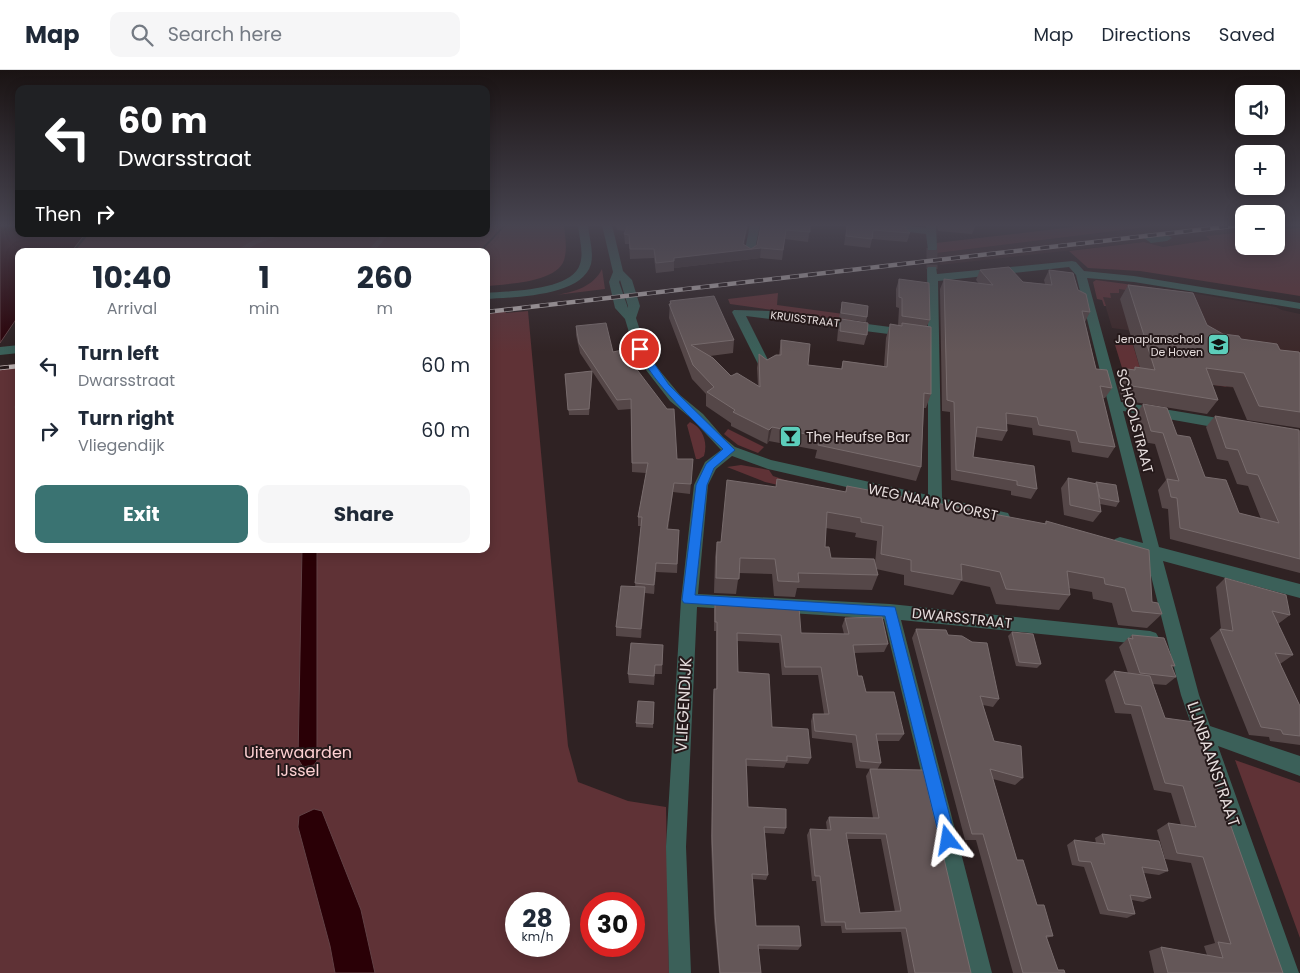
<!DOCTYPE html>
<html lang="en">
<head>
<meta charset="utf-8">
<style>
	:root { --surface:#fff; --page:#f6f6f7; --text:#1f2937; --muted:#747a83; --line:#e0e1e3; --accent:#3a7372 }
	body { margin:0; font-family:Poppins,sans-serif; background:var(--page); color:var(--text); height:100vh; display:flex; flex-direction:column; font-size:19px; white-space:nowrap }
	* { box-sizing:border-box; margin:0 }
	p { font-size:16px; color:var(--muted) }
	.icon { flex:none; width:28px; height:28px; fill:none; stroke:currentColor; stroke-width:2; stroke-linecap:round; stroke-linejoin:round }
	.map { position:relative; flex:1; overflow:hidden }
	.details { position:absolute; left:15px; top:178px; width:475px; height:305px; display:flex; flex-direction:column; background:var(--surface); border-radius:10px; box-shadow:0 2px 12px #0003 }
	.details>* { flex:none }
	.hud { position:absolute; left:15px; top:15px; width:475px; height:152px; border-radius:10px; box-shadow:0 2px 12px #0003; background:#202124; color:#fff; overflow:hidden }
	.buttons { position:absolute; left:1235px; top:15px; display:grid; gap:10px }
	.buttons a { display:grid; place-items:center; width:50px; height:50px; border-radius:10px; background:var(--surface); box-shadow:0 2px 12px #0003; font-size:25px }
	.speed { position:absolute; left:505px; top:822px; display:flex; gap:10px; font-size:25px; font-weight:700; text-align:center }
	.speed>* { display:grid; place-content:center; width:65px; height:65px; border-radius:50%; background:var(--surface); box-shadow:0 2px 12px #0003; line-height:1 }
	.speed small { font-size:12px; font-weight:400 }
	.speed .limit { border:8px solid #d22; background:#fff; color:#111 }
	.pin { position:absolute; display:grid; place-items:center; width:42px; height:42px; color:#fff; margin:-21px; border:2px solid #fff; border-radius:50%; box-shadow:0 1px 5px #0007 }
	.me { position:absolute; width:55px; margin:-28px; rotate:346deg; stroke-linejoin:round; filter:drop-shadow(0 0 4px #0008) }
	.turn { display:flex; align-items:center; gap:18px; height:105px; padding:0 20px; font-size:22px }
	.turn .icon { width:65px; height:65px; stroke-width:2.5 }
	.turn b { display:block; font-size:35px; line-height:42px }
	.then { display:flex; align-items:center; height:48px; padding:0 20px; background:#0003; gap:10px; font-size:19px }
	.eta { display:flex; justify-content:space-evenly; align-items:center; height:85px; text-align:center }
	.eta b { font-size:30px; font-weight:700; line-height:35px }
	.cta { display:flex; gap:10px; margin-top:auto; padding:10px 20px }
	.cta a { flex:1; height:58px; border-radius:10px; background:var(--accent); color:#fff; font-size:20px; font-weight:700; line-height:58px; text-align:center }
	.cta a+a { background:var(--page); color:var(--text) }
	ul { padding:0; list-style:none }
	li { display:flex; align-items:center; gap:15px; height:65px; padding:0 20px }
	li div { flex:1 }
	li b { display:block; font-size:19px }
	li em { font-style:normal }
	header { display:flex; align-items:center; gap:30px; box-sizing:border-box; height:70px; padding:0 25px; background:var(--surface); border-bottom:1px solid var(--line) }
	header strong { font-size:24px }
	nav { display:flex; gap:28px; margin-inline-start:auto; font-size:18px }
	.search { width:350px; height:45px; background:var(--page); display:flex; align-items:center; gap:12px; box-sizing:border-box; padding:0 18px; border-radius:10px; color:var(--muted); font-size:19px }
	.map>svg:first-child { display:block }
</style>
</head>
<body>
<header>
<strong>Map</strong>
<div class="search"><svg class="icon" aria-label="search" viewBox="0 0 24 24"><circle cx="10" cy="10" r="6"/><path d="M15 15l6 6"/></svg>Search here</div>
<nav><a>Map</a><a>Directions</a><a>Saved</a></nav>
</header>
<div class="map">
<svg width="1300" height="903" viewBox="0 0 1300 903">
	<rect width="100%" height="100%" fill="#2f2223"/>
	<path fill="#3c2829" d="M1163,155H1244V162L1207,166L1211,170L1163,177L1144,172L940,195L937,183Z
		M1099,214L1185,222L1276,237L1282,240L1300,244V339L1293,326L1227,317L1213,307L1140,298L1133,275L1138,276L1134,261L1112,258Z"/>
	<path fill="#5f3236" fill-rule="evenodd" d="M486,155H504L479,181H75L89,164H486Z
		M506,155H564C565,165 567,177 565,186C562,213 506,214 486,216V181H482Z
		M1074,155H1163L937,183L936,173L1073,157Z
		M1300,158V226L1140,201L1088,198L1069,181L1144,172L1163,177L1210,170L1206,166L1244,162V176H1276V160Z
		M602,199L605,219L556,225C574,222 593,217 602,199Z
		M1096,210L1179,221L1140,222L1119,219V223H1110L1111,228L1103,227L1106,236H1104L1102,230L1097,229L1093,212Z
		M778,223L777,235L851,245V251L730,234L728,229Z
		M506,238V243L528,241L568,676L578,712L628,731L666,737L669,903H0V296L19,294V479H486V241ZM516,834H559V876H516ZM591,834H634V876H591Z
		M1115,275H1133L1140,298L1213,308L1227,317L1123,301Z
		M690,352C703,358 708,372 704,386L699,389H696L687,355Z
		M728,359L764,377L758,383L738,375L724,364Z
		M741,395L769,400L773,406L788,411L787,417L765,412L727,397Z
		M1235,690L1300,713V868Z"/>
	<path fill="#2a0006" stroke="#624246" d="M0,155H19V164H85L72,181H19V245L0,273Z
		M302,479H317V691L314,695L303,697L298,689Z
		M314,739L322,741L361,840L375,903H335L330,876L298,757L299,746Z"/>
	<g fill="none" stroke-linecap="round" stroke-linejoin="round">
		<path stroke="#624246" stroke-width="5" d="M240,181L255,172L277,164
			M371,181L386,164
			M17,337H19"/>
		<path stroke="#4a3e3f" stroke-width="11" stroke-dasharray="11 5.5" stroke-linecap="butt" d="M932,178V199"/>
		<path fill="#3b6059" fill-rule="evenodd" d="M578,155H588C589,168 594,181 591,194C582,227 513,227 486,229V223C509,221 572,221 580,194C584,182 579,168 578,155Z
			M602,155H612L623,201L632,210L640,236L636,248L646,279L655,295L680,325L703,344L723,367L735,377L771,390L928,425V269L746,246L772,298L766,302L760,298L732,242L734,240L769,241L928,262L927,199L928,197H936L937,204L1072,191L1076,192L1084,201L1134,206L1300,233V239L1134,212L1087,208L1121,332L1230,350L1235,352L1237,355L1235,358L1230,360L1123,341L1159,477L1300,514V528L1163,491L1199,625L1210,656L1300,686V706L1218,676L1299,903H1277L1181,625L1146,486L1115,477L1112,473L1115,469L1120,467L1143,473L1076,205L1069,197L938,211L942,428L1008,443L1010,447L1008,451L1003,453L768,399L732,386L716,399L708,415L698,524L890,534L1150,561L1156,563L1159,568L1156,573L1150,575L901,550L992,903H970L884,549L697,537L686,777L691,903H669L666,777L681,530L694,415L705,392L721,380L693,350L670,331L646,300L634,279L625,249L615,238L609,212L613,202ZM620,210L628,236V238L619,212Z
			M750,155H760L754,184L749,187L744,184Z
			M869,155H901L926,158V155H936L937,178L936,180H928L926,164L874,158Z
			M1146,163L1153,167L1167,165L1172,168L1167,171L1151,173L1141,166Z
			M19,275V283L0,285V277Z"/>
		<defs>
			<path id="rail" d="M486,242L1241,155
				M0,298L19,296"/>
		</defs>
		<use href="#rail" stroke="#beb5b5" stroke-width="4.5"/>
		<use href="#rail" stroke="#25191a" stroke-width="3" stroke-dasharray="9" stroke-linecap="butt"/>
	</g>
	<path fill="#554748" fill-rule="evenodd" d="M616,155H748L744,175L751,179L757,175L761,155H810L808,172L785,169L782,190L760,188L674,198V201L656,203L654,188L630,189L629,174H625L624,164L626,161L617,160Z
		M847,155H903L910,163L907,172L872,169L870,178L844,175Z
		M937,155H976L972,164L938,161Z
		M980,200L1023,212L1045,214L1044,210L1049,200L1078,220L1090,242L1085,252L1096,299L1112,318L1105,328H1103L1115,377L1108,388L1072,382L1070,371L1033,365L1032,358L1007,354V361L1002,371L976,367L973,387L1037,419L1031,429L1011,425V421L951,410L950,342L942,341L940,219L944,209L979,214L976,210Z
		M899,209L930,250L927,256L931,324L926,338H924L921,397L916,411L815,388L817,380L769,371L767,374L731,356V353L706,336V324L692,309L669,248L670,231L734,270L733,283L710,286L731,306L758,316L757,298L759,284L767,290L779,285L781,270L808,295L841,299L843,291L884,296L886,268L890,254L898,256L899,238L896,237V219Z
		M1128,215L1223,264L1280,280L1300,284V358L1247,350L1233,317L1212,315L1218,330L1207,344L1122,330L1118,313L1127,299L1133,300L1135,297L1140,298L1120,229Z
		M842,232L867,247L866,252L839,248Z
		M841,249L867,265L864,275L837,271L838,260Z
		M576,256L613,282L677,389H693L690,424L673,422L668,459L679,460L677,503L656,502L654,524L645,523L641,568L616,566V557L635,517L641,456H638V447L646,403L632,402L631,339L618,340L580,283L576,265Z
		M592,301V307L589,345H569L565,304Z
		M1143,334L1177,365L1205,407L1239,443L1261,449L1248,416L1237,414L1228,391L1217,389L1206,357L1215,346L1300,361V503L1170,469L1168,439L1162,438L1158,420L1166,410L1155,374L1143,372L1135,345Z
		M1068,408L1095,414L1096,412L1119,432L1116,437L1100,434L1101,442L1093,452L1064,445L1061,418Z
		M847,416L1044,454L1046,451L1152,532L1162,544L1147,558L1118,555L1112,533L1093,529L1092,522L1069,518L1070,525L1059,540L996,534L990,517L961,511L953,525L904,515V505L876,499L878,505L872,520L797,518L795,527L774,526L772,504L739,503L736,524L714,523L715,487L717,472H721L776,417L845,422ZM826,458L856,463L855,467L877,471L875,494L831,488L825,477Z
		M1225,508L1290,545L1278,554L1293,585L1280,594L1300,636V675L1270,671L1269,667L1249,665L1210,568L1220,559H1221L1216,517Z
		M715,532L737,536L801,563L844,564L842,556L845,548L888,574L884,582L854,583L858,606L866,622L904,664L899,671H878L881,693L877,700L971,903H908L901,862L842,863L841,856H821L816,811H812L807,765L810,759L827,760L826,752L829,747L873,748L866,706L870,699H873L856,698L852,673L812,668L811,651L813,644H824L818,605H782L779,573L737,571L738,602L772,657L811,688L808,694L786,693L784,698L747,696L748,737L786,758L784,764L765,763L768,805L766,810L753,809L756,856L801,876L798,880L758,879L761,903H719L714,849L711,772L713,626L714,619H716V561H714V540ZM847,769H881L895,842L860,843Z
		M916,559L948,565L972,572L999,629L993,637L983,635L994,671L1023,708L1015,715L993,709L1017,790L1037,835L1053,866L1047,868L1058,900L1065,903H1013L976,770H965L912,568Z
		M1012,562L1041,594L1037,598L1016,596L1008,566Z
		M1132,565L1175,596L1172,598L1176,607L1166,615L1153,614L1165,648L1283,903H1154L1149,881L1161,877L1207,885L1204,876L1215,873L1191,793L1165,789L1157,760L1168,753L1181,755L1171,723L1154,720L1131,644L1115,643L1105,610L1114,601L1128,603L1119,577L1128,568H1129Z
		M663,575L662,604H655L654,615L629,613L628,604Z
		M654,632L653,658L636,657V653Z
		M1102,764L1168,801L1159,805L1144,803L1151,828L1143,832L1132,830L1135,844L1127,848L1100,844L1084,797L1072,795L1067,775L1074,770L1096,773L1095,768Z"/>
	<path fill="#3f3233" d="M747,155H748L743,180L761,178L760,188L674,198V188L743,174Z
		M592,301V307L589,345V339Z
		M772,357L769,371L767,374L769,360Z
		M674,413L673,422L667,468V459Z
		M656,493V502L654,524V515Z
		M645,517V527L641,568V559Z"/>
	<path fill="#645758" stroke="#786c6d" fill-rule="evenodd" d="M628,155H747L743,174L751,179L757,175L761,155H810V162L786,160L783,180L761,178L674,188V191L656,193L654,179H630L629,165L624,164Z
		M847,155H903L910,163L873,160L872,169L846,166Z
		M1009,197L1023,212L1052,215L1049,200L1073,203L1078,220L1086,224L1090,242L1082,241L1096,299L1107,300L1112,318L1100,316L1115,377L1079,372L1076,361L1039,355L1037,347L1006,343L1007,361L977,357L973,387L1034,396L1037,419L1017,415V411L956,400L954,332L947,330L944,209L993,215L980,200Z
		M899,209L929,213L930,250L902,246V228L899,227Z
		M1128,215L1193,223L1207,255L1223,264L1239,266L1241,269L1277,274L1280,280L1299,282L1300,284V342L1259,336L1244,303L1206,298L1218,330L1132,316L1127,299L1135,300V297L1155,300Z
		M714,226L734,270L691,275L713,288L731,306L737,303L760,317L759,284L767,290L776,285H781V270L810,274L808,295L842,299L843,291L887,297L890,254L902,256V253L931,257V324L924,323L921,397L818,375L820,367L772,357L769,360L733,342L735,340L707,322L714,317L693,295L669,234H671L670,231Z
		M842,232L868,236L867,247L841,243Z
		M841,249L868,253L867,265L840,261Z
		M606,253L613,282L622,280L667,339H674L677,389H693L691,414L674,413L667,459L679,460L677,494L656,493L654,515L635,513L642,447H638L648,393H632L631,329L617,330L579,273L576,256Z
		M592,301L589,339L568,340L565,304Z
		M1143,334L1167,338L1177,365L1190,367L1205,407L1226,410L1239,443L1279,453L1258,405L1247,403L1238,380L1226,378L1215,346L1299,360L1300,489L1180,458L1177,428L1171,427L1167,409L1179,411L1163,363L1151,361Z
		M1068,408L1097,414L1101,442L1070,435Z
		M777,409L846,422L847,416L1046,454V451L1149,480L1152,532L1158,533L1162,544L1132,541L1125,518L1105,514L1104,508L1067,501L1070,525L1006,519L1000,502L961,494L962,510L911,501V490L881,484L883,456L861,452V448L827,442L825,477H829L831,488L874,489L878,505L798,503L799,512L778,511L775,489L740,488L739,509L716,508L717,472H721L727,410L776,417Z
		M1096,412L1116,415L1119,432L1100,428Z
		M1225,508L1286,525L1290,545L1272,541L1293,585L1275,583L1300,636V666L1283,664L1281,660L1261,657L1220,559L1233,561Z
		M621,516L645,517L641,559L616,557Z
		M715,532L737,533V536L799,537L801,563L849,564L845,548L882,547L888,574L853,575L858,606H862L866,622H894L904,664H876L881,693L860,691L856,665L815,661L813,644H829L821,597H785L781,565L737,563L738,602L769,604L772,657L808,659L811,688L787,686V691L746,689L748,737L786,739V758L764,757L768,805L752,804L756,856H799L801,876L758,875L761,903H720L715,844L712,766L714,619H717V552H715Z
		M916,559L946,560L948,565L962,566L972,572L987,573L999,629L980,626L994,671L1021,676L1023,708L990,699L1017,790H1023L1037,835H1044L1053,866H1046L1058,900H1064L1065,903H1023L983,764H972Z
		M1012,562L1033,564L1041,594L1019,592Z
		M1132,565L1164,568L1175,596L1171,595L1176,607L1140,603L1128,568L1133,569Z
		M631,573L663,575L662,595H655L654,606L628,604Z
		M1114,601L1150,606L1165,648L1194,652L1283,903H1168L1161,877L1223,888L1218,872L1231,874L1203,787L1177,783L1168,753L1196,757L1183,716L1165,713L1141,636L1125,634Z
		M638,631L654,632L653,654L636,653Z
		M870,699L923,700L971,903H915L906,858L846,859L845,852H825L820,806H815L810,759L831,760L829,747L879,748ZM846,763L886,764L901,841L860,843Z
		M1102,764L1159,771L1168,801L1142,797L1151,828L1130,825L1135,844L1108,840L1091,792L1079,791L1074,770L1105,774Z"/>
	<linearGradient id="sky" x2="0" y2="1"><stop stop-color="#1a1313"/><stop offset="0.55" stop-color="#474450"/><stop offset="1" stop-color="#474450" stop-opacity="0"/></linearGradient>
	<rect width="1300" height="282" fill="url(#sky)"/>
	<path fill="#1a73e8" stroke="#114b97" d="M637,277H643L669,315L735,380L714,398L707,415L695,525L895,537L956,770L953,775L948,777L942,775L940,770L885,546L684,533L682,530L696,415L706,394L723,379C691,348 658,319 636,279Z"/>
	<defs>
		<symbol id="school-square" viewBox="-11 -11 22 22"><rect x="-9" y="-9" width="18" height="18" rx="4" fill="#5ccebb" stroke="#25191a"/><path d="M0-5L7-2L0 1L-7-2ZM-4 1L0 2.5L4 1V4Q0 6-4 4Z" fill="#111"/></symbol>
		<symbol id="bar-square" viewBox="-11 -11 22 22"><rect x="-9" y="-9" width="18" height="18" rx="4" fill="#5ccebb" stroke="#25191a"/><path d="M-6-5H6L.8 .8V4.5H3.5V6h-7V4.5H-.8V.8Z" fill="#111"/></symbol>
	</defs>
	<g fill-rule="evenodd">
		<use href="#school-square" x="1206" y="262" width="25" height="25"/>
		<use href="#bar-square" x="778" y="354" width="25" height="25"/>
	</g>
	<g text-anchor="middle" stroke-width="4" stroke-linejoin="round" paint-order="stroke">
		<g font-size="11" fill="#e5dcdc" stroke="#25191a">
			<text transform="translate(805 249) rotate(7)" y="4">KRUISSTRAAT</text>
		</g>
		<g font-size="11" fill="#e5dcdc" stroke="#25191a" text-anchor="end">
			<text x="1203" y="273">Jenaplanschool<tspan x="1203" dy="13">De Hoven</tspan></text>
		</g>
		<g font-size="14" fill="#e5dcdc" stroke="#25191a">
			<text transform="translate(1135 351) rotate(75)" y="5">SCHOOLSTRAAT</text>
			<text transform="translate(933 432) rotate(12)" y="5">WEG NAAR VOORST</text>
			<text transform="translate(962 548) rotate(6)" y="5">DWARSSTRAAT</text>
		</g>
		<g font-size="14" fill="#e5dcdc" stroke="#25191a" text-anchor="start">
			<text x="806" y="372">The Heufse Bar</text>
		</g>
		<g font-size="16" fill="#e5dcdc" stroke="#25191a">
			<text transform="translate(683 635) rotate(-87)" y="6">VLIEGENDIJK</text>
			<text transform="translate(1214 694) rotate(71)" y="6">LIJNBAANSTRAAT</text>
		</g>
		<g font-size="16" fill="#fed1d3" stroke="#25191a">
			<text x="298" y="688">Uiterwaarden<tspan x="298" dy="18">IJssel</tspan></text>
		</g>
	</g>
</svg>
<div class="buttons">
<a><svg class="icon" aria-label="sound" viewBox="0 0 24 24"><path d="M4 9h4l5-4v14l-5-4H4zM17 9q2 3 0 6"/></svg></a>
<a>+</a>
<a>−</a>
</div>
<div class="speed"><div>28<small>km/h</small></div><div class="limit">30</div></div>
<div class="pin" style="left:640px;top:279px;background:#d93025"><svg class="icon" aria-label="arrive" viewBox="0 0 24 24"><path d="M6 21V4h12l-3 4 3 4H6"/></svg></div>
<svg class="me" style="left:948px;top:770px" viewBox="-20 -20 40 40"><path d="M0-17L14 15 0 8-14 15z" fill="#1a73e8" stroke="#fff" stroke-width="4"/></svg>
<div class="hud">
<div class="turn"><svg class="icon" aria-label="left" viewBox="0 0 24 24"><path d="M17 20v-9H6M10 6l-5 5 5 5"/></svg><div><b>60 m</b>Dwarsstraat</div></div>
<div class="then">Then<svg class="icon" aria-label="right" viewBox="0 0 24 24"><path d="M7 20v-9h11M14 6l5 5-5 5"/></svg></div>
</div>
<section class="details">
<div class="eta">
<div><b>10:40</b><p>Arrival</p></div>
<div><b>1</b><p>min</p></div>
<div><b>260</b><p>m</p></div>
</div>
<ul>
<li><svg class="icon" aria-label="left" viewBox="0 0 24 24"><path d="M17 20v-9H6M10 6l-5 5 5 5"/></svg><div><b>Turn left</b><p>Dwarsstraat</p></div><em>60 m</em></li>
<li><svg class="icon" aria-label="right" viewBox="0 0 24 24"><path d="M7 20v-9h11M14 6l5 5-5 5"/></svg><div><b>Turn right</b><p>Vliegendijk</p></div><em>60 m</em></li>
</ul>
<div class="cta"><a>Exit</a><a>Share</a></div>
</section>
</div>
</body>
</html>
